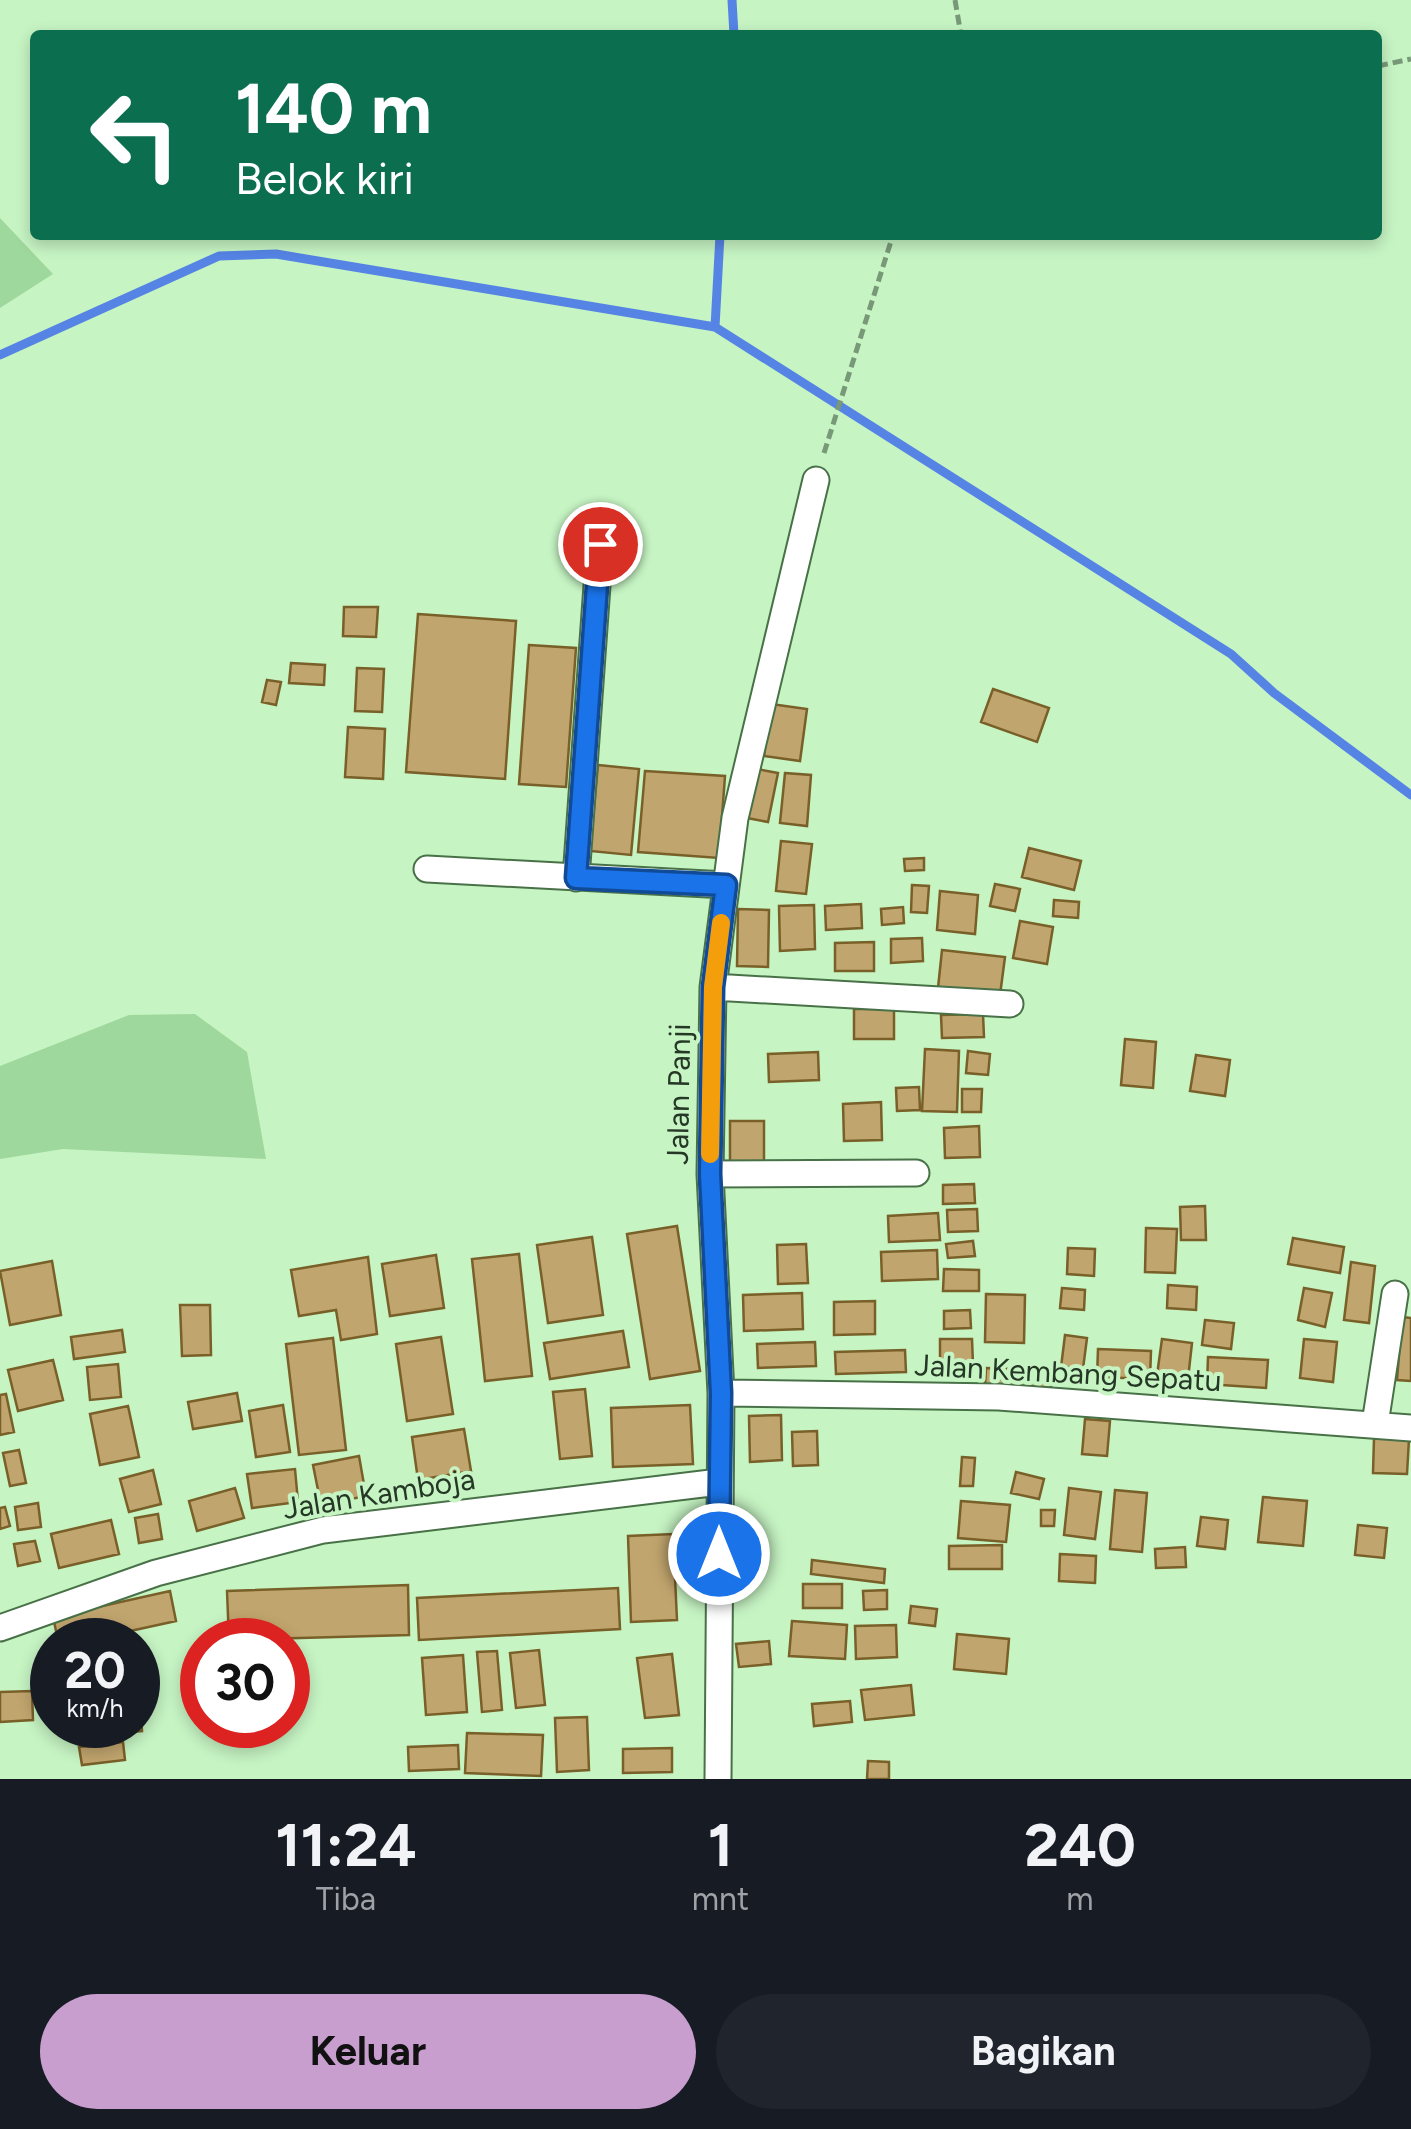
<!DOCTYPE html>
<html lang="id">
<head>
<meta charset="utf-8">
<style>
	:root { --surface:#171b24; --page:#20242c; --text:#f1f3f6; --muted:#9ea1a6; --accent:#c89ecf }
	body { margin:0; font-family:Figtree,sans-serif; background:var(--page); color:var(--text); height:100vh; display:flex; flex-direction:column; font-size:38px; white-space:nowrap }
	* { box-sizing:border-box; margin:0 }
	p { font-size:32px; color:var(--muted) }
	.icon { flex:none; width:55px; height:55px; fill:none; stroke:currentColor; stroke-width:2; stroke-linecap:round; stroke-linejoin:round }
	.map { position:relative; height:1779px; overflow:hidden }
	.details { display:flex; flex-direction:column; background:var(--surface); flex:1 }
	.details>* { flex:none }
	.banner { position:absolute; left:30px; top:30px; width:1352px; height:210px; border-radius:10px; box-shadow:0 5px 15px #0003; background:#0b6e4f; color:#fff; overflow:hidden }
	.speed { position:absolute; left:30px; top:1618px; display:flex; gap:20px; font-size:50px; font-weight:700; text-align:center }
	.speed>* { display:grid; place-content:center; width:130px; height:130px; border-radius:50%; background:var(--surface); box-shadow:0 5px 15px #0003; line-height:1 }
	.speed small { font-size:25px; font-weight:400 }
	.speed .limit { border:15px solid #d22; background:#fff; color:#111 }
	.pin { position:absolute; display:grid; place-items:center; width:85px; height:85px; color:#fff; margin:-42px; border:5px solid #fff; border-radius:50%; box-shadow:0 2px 10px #0007 }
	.me { position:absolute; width:110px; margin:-55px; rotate:0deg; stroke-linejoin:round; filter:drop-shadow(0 0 8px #0008) }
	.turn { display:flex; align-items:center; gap:35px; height:210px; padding:0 40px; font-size:45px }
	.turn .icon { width:130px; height:130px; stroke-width:2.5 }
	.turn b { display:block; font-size:70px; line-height:85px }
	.eta { display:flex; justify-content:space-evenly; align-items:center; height:170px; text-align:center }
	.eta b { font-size:60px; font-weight:700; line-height:70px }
	.primary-button { display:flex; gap:20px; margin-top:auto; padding:20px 40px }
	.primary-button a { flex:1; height:115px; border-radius:60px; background:var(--accent); color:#111; font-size:40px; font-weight:700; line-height:115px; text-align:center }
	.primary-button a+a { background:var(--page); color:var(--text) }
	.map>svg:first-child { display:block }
</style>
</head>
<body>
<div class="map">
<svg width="1411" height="1779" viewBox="0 0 1411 1779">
	<rect width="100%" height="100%" fill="#c6f4c3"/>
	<path fill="#9fd89c" d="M0,218L53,274L0,308Z
		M195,1014L247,1052L266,1159L63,1149L0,1159V1066L129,1015Z"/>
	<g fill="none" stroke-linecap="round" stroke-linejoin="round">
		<path stroke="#5584e5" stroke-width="9" d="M732,0L734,35
			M715,327L720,235
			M0,355L219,256L276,254L715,327L1231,654L1274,693L1411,795"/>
	</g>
	<path fill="#c1a56e" stroke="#795f28" stroke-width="2.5" d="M344,607H378L376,637L343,636Z
		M418,614L516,621L505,779L406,772Z
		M529,645L576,648L566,787L519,784Z
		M291,663L325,665L324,685L289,683Z
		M357,668L384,669L382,712L355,711Z
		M267,680L281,682L276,705L262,702Z
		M993,689L1049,708L1037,742L981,722Z
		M771,704L807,709L800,761L764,756Z
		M348,727L385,729L383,779L345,777Z
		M598,765L639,769L631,855L590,851Z
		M757,769L778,773L768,822L747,818Z
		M645,771L725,776L719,858L638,852Z
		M785,773L811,775L807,826L780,823Z
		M781,841L812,844L806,894L776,891Z
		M1029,848L1081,861L1074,890L1022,877Z
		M924,858V870L905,871L904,859Z
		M995,884L1020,889L1015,911L990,906Z
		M912,885L929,886L927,913L911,912Z
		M940,891L978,895L975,934L937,930Z
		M1054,900L1079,902L1078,918L1053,916Z
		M861,904L862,928L826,930L825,906Z
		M814,905L815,949L780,951L779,906Z
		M903,907L904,923L882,925L881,909Z
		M738,909L769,910L768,967L737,966Z
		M1020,921L1053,927L1047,964L1013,958Z
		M922,938L923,961L891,963V939Z
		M874,942V971H835V943Z
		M942,950L1005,957L1000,995L938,988Z
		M854,1009H894V1039H854Z
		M983,1014L984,1037L942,1038L941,1015Z
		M1125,1039L1156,1042L1153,1088L1121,1085Z
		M925,1049L959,1051L957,1112L922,1111Z
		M968,1051L990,1054L988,1075L966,1073Z
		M818,1052L819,1080L769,1082L768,1054Z
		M1196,1055L1230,1060L1225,1096L1190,1091Z
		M919,1087L920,1110L897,1111L896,1088Z
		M962,1089H982L981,1112H962Z
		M881,1102L882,1140L844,1141L843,1104Z
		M730,1121H764V1163L730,1162Z
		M979,1126L980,1157L945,1158L944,1128Z
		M974,1184L975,1203L943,1204V1185Z
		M1205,1206L1206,1240H1181L1180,1207Z
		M977,1209L978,1231L948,1232L947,1210Z
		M938,1213L940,1240L889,1242L888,1216Z
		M677,1226L700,1371L650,1379L627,1234Z
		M1146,1228L1177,1229L1175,1273L1145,1272Z
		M592,1237L603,1315L548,1323L537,1245Z
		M1293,1238L1344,1247L1340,1273L1288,1264Z
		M973,1241L975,1256L948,1258L946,1244Z
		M806,1244L808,1283L778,1284L777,1245Z
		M1068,1248L1095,1249L1094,1276L1067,1274Z
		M937,1250L938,1279L882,1281L881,1252Z
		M519,1254L532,1376L485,1381L472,1259Z
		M436,1255L444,1308L390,1316L382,1264Z
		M368,1257L377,1334L341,1340L336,1310L299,1316L291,1270Z
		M52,1261L61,1315L10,1325L0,1271Z
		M1351,1262L1375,1266L1369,1323L1344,1320Z
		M944,1269L979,1270V1291H943Z
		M1168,1285L1197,1287L1196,1310L1167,1308Z
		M1062,1288L1085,1290L1084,1310L1060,1308Z
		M1304,1288L1332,1293L1325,1327L1298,1320Z
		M802,1293L803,1329L744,1331L743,1295Z
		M986,1294L1025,1295L1024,1343L985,1342Z
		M875,1301V1334L834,1335V1302Z
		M180,1305H210L211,1355L182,1356Z
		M970,1310L971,1328L944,1329V1311Z
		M1402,1317L1411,1318V1381L1397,1380Z
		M1205,1320L1234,1323L1231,1349L1202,1345Z
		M122,1330L125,1352L74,1359L71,1337Z
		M623,1331L629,1367L550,1379L544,1343Z
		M1065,1335L1087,1338L1083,1369L1061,1367Z
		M441,1337L453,1414L407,1421L396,1344Z
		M333,1338L346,1450L299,1455L286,1344Z
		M940,1339H972L973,1364L940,1365Z
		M1162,1339L1192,1343L1188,1379L1157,1375Z
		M1304,1339L1337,1342L1333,1382L1300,1378Z
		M815,1342L816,1366L758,1368L757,1344Z
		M1098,1349L1151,1351L1150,1379L1097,1377Z
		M905,1350L906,1372L836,1374L835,1352Z
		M1208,1357L1268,1360L1266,1388L1207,1384Z
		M53,1360L63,1400L18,1411L8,1370Z
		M118,1364L121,1397L90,1400L87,1367Z
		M986,1368L1052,1370L1051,1389L985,1387Z
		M585,1389L592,1456L560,1459L553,1392Z
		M237,1393L242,1421L193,1429L188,1402Z
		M6,1394L14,1432L0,1435V1395Z
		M283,1405L290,1452L256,1457L249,1411Z
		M690,1405L693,1464L613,1467L611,1408Z
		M128,1406L139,1457L100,1465L90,1414Z
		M781,1415L782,1460L750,1462L749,1416Z
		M1085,1419L1110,1421L1107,1456L1082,1454Z
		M464,1429L471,1471L418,1480L412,1437Z
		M817,1431L818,1465L793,1466L792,1432Z
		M1374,1438L1409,1439L1407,1474L1373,1473Z
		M19,1450L26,1483L10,1486L3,1453Z
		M359,1456L366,1496L321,1505L313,1465Z
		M962,1457L975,1458L973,1486H960Z
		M295,1469L298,1502L252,1508L247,1474Z
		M153,1470L161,1504L129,1512L120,1479Z
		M1016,1472L1044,1479L1039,1499L1011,1493Z
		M235,1488L244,1518L197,1531L189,1501Z
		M1069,1488L1101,1492L1095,1539L1064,1535Z
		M1115,1490L1147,1493L1142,1552L1110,1549Z
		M1263,1497L1307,1501L1303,1546L1258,1542Z
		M961,1501L1010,1505L1006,1542L958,1538Z
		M38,1503L41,1527L18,1530L15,1507Z
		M5,1507L10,1526L0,1529V1508Z
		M1041,1510H1055L1054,1526H1041Z
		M158,1514L162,1539L139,1543L135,1518Z
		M1201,1517L1228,1520L1225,1549L1197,1546Z
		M111,1520L119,1554L59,1568L51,1534Z
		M1358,1525L1387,1528L1384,1558L1355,1555Z
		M673,1534L677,1620L631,1622L628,1536Z
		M35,1541L40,1561L18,1566L14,1544Z
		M1002,1545V1569H949V1546Z
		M1185,1547L1186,1567L1156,1568L1155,1549Z
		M1060,1554L1096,1556L1095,1583L1059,1581Z
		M812,1560L885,1569L884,1583L811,1574Z
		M803,1584H842V1608H803Z
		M408,1585L409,1635L229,1640L227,1591Z
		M618,1588L620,1629L419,1640L417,1598Z
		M887,1590V1609L864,1610L863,1591Z
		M170,1591L176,1621L89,1640H58L53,1617Z
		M911,1606L937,1609L935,1626L909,1623Z
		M792,1621L847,1625L845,1659L789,1656Z
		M896,1625L897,1657L856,1659L855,1626Z
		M957,1634L1009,1639L1006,1674L954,1669Z
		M769,1641L771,1664L739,1667L736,1644Z
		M539,1650L545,1705L516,1708L510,1653Z
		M497,1651L502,1710L482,1712L477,1652Z
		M672,1654L679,1715L645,1718L637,1658Z
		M463,1655L467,1712L426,1715L422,1658Z
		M911,1685L914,1715L865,1720L861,1690Z
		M32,1691L33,1720L0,1722V1692Z
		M850,1701L852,1722L814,1726L812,1704Z
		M138,1712H141L142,1731L84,1736L83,1725H138Z
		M587,1717L589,1770L557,1772L555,1718Z
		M467,1733L543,1735L541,1776L465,1773Z
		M123,1742L125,1760L82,1765L79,1747Z
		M458,1745L459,1769L409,1771L408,1747Z
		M672,1748V1772L623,1773V1749Z
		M868,1761L889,1762V1779H867Z"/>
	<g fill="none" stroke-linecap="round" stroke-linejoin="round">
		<defs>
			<path id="street" d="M427,869L726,885
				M576,878L600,544
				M713,987L1010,1004
				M710,1174L916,1173
				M721,1393L999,1397L1411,1428
				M1375,1424L1395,1294
				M0,1628L156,1573L323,1530L719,1482
				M718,1779L721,1393L710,1174L713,987L735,818L816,480"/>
		</defs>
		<use href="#street" stroke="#487147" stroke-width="29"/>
		<path stroke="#789977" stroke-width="5" stroke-dasharray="10 5" stroke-linecap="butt" d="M955,0L961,35
			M1378,66L1411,59
			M824,453L893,235"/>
		<use href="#street" stroke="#fff" stroke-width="25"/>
	</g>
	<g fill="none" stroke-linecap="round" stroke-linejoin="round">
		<defs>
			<path id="route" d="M600,544L576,878L726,885L713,987L710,1174L721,1393L719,1554"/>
		</defs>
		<use href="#route" stroke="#114b97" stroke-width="25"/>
		<use href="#route" stroke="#1a73e8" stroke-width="18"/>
		<path stroke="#f59e0b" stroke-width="18" d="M710,1154L713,987L721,923"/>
	</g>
	<g text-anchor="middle" stroke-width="8" stroke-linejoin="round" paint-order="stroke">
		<g font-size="30" fill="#253725" stroke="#c6f4c3">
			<text transform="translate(679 1094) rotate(-89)" y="10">Jalan Panji</text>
			<text transform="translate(1068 1373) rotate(3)" y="10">Jalan Kembang Sepatu</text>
			<text transform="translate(379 1494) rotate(-9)" y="10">Jalan Kamboja</text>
		</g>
	</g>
</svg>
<div class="speed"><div>20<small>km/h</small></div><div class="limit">30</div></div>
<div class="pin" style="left:600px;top:544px;background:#d93025"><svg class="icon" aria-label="arrive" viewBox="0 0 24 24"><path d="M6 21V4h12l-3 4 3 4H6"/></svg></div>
<svg class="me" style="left:719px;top:1554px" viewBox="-20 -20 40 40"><circle r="17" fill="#1a73e8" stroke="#fff" stroke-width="3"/><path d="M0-11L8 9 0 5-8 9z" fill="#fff"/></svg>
<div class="banner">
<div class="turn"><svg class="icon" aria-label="left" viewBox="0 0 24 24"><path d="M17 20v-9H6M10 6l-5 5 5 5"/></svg><div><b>140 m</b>Belok kiri</div></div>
</div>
</div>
<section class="details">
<div class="eta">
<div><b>11:24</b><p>Tiba</p></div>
<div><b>1</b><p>mnt</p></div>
<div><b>240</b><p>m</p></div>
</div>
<div class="primary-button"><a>Keluar</a><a>Bagikan</a></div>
</section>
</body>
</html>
